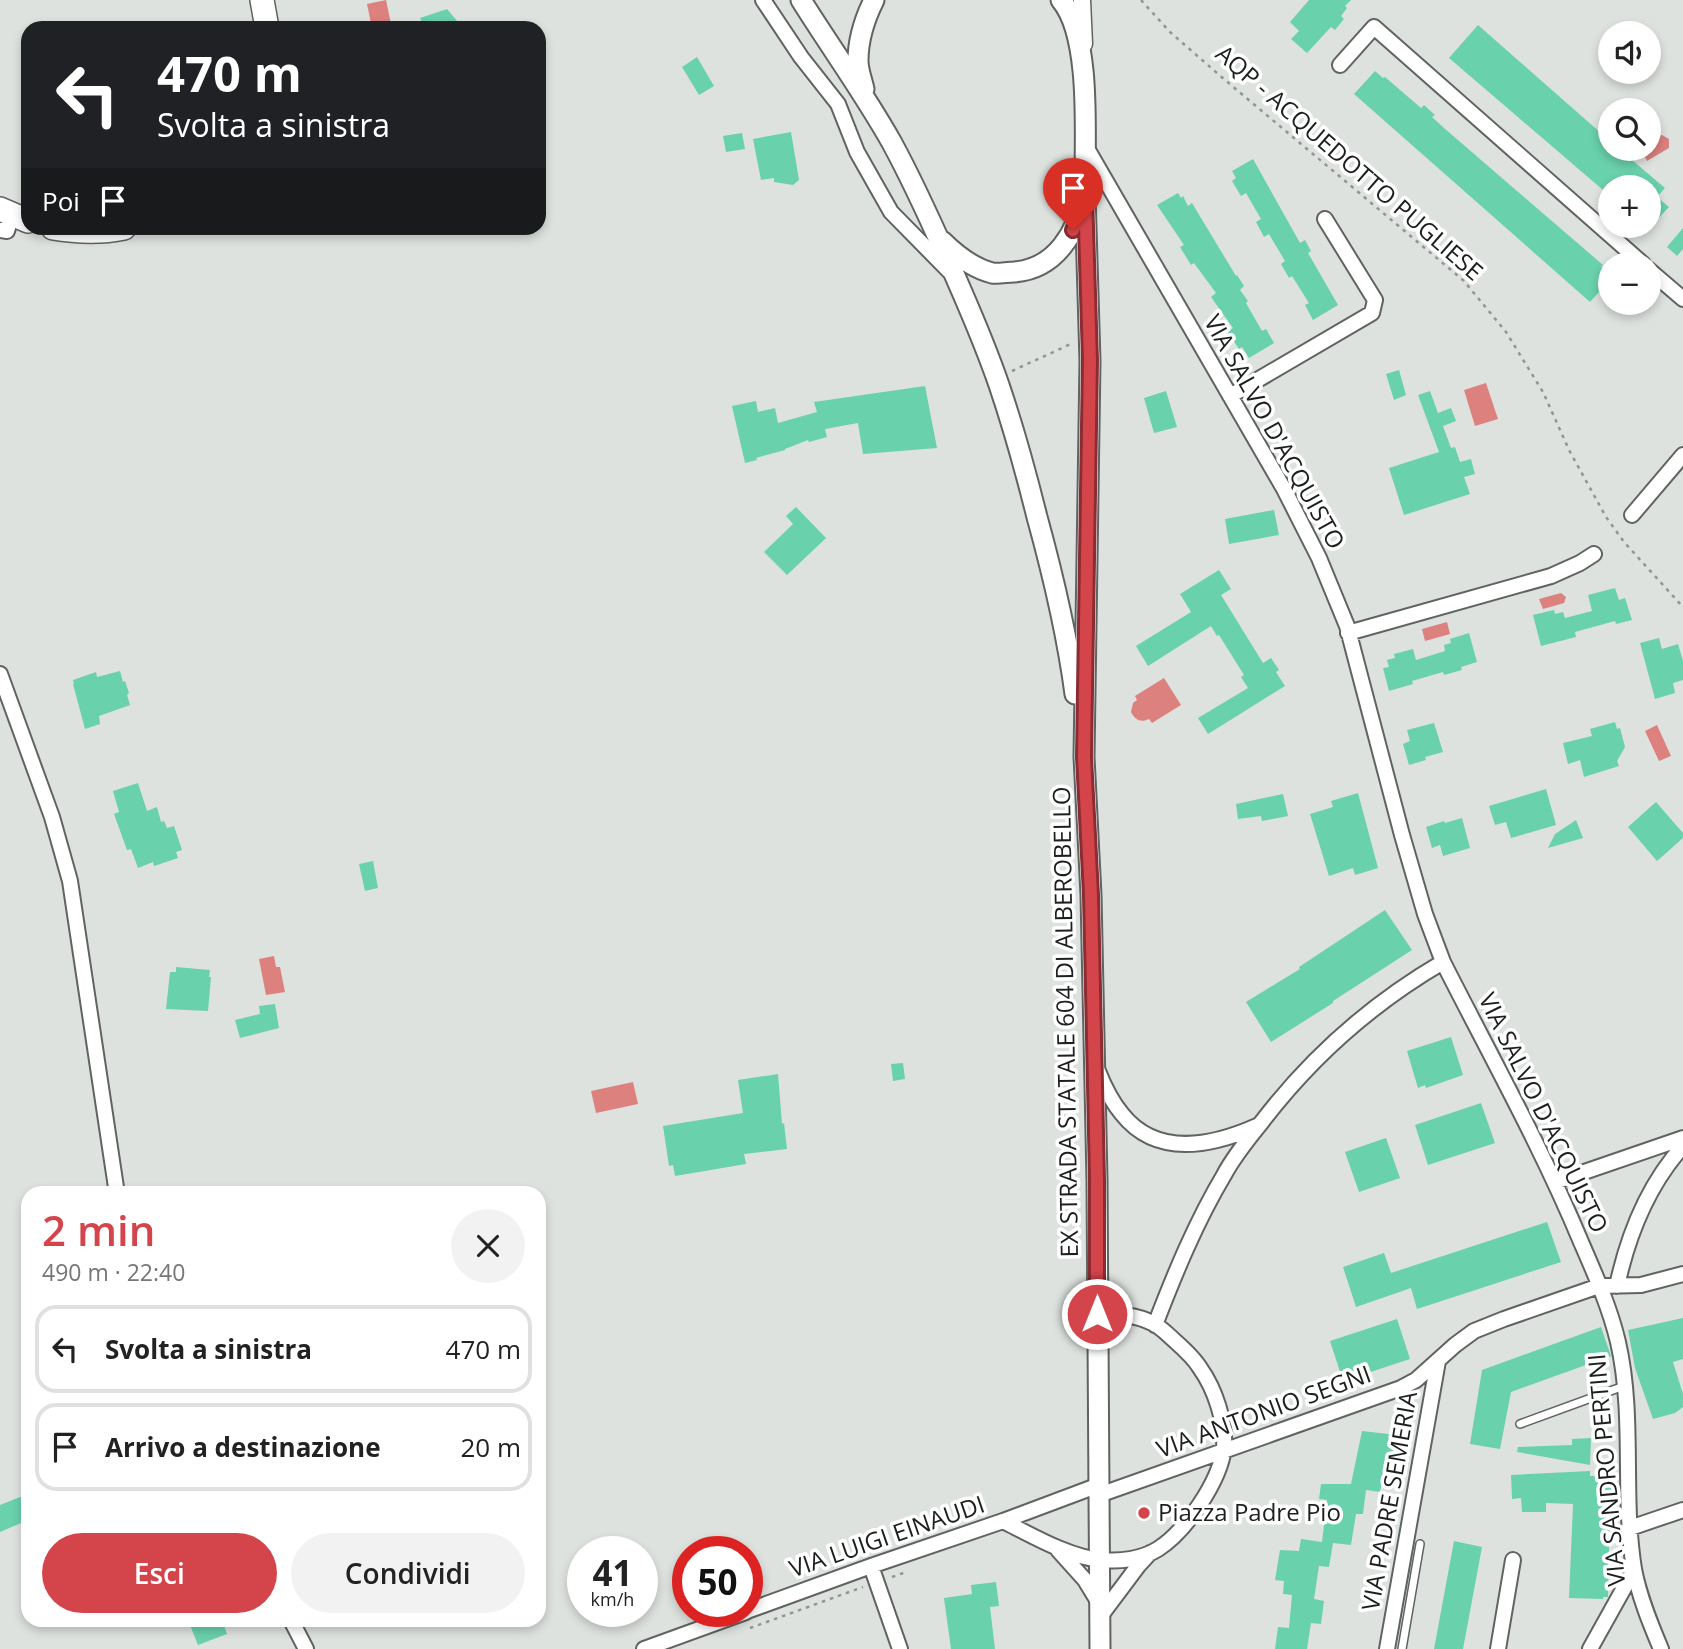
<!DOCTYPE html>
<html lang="it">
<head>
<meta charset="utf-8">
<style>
	:root { --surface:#fff; --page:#f2f2f2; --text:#222; --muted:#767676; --line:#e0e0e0; --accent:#d4444b }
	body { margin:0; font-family:"Open Sans",sans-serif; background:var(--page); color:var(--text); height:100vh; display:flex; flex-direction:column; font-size:26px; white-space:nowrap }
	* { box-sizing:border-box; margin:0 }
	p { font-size:23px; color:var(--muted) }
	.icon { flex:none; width:38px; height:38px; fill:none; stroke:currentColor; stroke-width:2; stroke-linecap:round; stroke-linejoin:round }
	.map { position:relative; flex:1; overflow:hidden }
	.panel { position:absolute; left:21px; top:1186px; width:525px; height:441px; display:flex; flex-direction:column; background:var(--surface); border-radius:21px; box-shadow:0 4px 10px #0003 }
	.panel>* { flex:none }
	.guide { position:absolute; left:21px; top:21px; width:525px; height:214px; border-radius:21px; box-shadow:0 4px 10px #0003; background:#202124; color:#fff; overflow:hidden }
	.fabs { position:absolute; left:1598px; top:21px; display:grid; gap:14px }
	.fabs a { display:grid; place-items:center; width:63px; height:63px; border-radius:50%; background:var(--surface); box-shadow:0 4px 10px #0003; font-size:35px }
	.speed { position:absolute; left:567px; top:1536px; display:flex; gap:14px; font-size:35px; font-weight:700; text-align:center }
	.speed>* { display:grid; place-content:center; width:91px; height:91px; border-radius:50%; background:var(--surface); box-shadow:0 4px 10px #0003; line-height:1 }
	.speed small { font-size:18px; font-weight:400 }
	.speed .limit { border:10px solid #d22; background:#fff; color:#111 }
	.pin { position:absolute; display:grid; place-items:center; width:60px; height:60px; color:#fff; margin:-72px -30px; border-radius:50% 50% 50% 0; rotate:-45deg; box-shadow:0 0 7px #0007 }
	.pin .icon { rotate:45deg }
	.me { position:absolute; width:77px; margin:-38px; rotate:0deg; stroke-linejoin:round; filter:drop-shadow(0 0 5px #0008) }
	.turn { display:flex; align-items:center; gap:24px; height:147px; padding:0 21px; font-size:32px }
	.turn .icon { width:91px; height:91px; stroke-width:2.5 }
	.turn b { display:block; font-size:49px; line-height:60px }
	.then { display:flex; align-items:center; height:66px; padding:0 21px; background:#0003; gap:14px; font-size:26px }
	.round { display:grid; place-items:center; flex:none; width:74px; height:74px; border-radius:37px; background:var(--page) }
	.headline { display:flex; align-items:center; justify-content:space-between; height:119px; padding:0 21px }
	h1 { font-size:42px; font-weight:600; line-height:52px; color:var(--accent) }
	.primary-button { display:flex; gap:14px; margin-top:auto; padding:14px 21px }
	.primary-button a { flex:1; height:80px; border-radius:42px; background:var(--accent); color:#fff; font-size:28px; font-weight:600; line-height:80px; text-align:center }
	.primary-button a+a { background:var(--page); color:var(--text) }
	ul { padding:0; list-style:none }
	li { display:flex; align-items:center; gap:21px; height:88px; margin:0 14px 10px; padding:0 7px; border:4px solid var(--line); border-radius:21px }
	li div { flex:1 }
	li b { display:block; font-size:26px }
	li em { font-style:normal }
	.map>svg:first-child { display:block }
</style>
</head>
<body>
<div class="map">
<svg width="1683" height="1649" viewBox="0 0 1683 1649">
	<rect width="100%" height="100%" fill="#dde2df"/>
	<path fill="#dc817e" d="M386,0L391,24L372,28L367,4Z
		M1662,135L1669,139V148L1647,161L1645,157V149H1648C1648,140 1654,137 1662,135Z
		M1486,383L1498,419L1475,426L1464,390Z
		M1561,593L1566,597L1564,603L1543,609L1539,599Z
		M1447,622L1450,634L1425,641L1422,629Z
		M1164,678L1181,705L1152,723L1149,719C1141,723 1135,720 1131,712L1133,703L1137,700L1135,696Z
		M1657,725L1671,756L1659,761L1645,731Z
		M274,956L276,967H280L285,992L266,995L259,959Z
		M633,1082L638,1104L596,1113L591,1091Z"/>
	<path fill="#69d1ab" d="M1309,0H1351L1345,6L1347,8L1341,16L1344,19L1335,30L1331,27L1307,53L1291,39L1299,31L1290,22Z
		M447,9L463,28H424L420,18Z
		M1478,25L1610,141V149H1619L1665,188L1657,197L1669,207L1648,229V187H1610V196L1449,58Z
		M697,57L714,86L699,95L682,67Z
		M1375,71L1383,78L1385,77L1421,108L1424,105L1435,115L1432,117L1444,128L1603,265L1601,267L1610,274V302L1599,292L1590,302L1354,94Z
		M791,132L799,180L793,185L774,182V178L761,180L753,139Z
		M742,133L745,149L726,152L723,136Z
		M1253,159L1300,243L1305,240L1311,251L1308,253L1338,305L1313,320L1305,305L1309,303L1292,276L1289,278L1281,264L1285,261L1269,234L1264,237L1256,222L1261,219L1246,193L1241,196L1232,181L1236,178L1232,171Z
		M1178,193L1181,198L1183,196L1188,206L1192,203L1236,276L1237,275L1244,286L1240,290L1248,301L1246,303L1262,331L1266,329L1274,343L1249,358L1242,347L1239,349L1227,331L1233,328L1211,297L1216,293L1194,263L1191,265L1180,247L1184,245L1157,205Z
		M1683,228V249L1677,256L1667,247Z
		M1399,370L1406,395L1394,400L1386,374Z
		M925,386L937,448L863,454L858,423L825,429L827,437L809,442L808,440L785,449V450L756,458L757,460L745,463L732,406L756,401L758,412L775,408L778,423L817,412L814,402Z
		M1166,391L1177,427L1154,433L1144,398Z
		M1430,391L1438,413L1451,408L1456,421L1443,426L1451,448L1455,447L1460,462L1471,459L1475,474L1464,477L1470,494L1404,515L1389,468L1439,452L1418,395Z
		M796,507L826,538L787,575L764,552L793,524L786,516Z
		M1274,510L1279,535L1229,544L1225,519Z
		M1219,570L1231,589L1221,595L1263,663L1271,658L1279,670L1276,672L1285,686L1208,734L1198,718L1248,688L1241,677L1244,675L1219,635L1217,636L1211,626L1148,666L1136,646L1191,612L1180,594Z
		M1615,588L1619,600L1625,598L1632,620L1616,624L1615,621L1575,632L1576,637L1541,646L1533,615L1554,610L1555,614L1563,612L1565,618L1592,611L1588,595Z
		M1469,633L1477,662L1461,667L1462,670L1444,675L1443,672L1412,681L1413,684L1389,691L1383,668L1389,667L1387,660L1395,658L1394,654L1413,649L1416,660L1445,651L1444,645L1451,643L1450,639Z
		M1659,638L1662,649L1678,644L1683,661V680L1673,683L1675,693L1655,699L1640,643Z
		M120,671L123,682L125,681L129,693L127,695L130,705L99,716L100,724L85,729L73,684H74L73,680L96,672L97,677Z
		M1615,722L1617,729L1620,728L1625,747L1617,761L1619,766L1584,777L1580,760L1568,764L1563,743L1592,736L1590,729Z
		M1434,723L1443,752L1425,757L1426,760L1409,765L1403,744L1410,741L1407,730Z
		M138,783L147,811L157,807L161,822L164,821L167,828L174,826L182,850L176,852L178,858L154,866L153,862L138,868L131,849L127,850L114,814L119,812L113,791Z
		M1546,789L1556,825L1511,838L1506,822L1495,825L1489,806Z
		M1358,793L1378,868L1355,875L1353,868L1329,876L1310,814L1333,807L1331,801Z
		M1283,794L1288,816L1262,821L1261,816L1238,819L1236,804Z
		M1656,802L1683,833V838L1657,861L1628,827Z
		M1462,818L1470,848L1443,856L1440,845L1432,848L1426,827L1444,821L1445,823Z
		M1576,820L1583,838L1548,848L1555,834Z
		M373,861L378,888L365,891L359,864Z
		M1385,910L1412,950L1333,1001V1003L1325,1008L1271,1042L1246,1002L1300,969L1299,967Z
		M176,967L210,970L209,977H211L208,1011L166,1009L170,972H176Z
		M275,1004L279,1028L240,1038L235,1020L260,1014L259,1006Z
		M1451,1037L1463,1075L1426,1088L1425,1085L1418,1088L1407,1051Z
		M903,1063L905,1079L893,1081L891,1064Z
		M778,1074L782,1124L784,1123L787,1149L744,1154L746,1164L675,1176L673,1165L669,1166L663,1126L743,1113L738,1080Z
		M1481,1103L1495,1143L1428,1165L1415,1125Z
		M1386,1138L1400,1178L1359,1192L1345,1152Z
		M1547,1222L1561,1262L1417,1309L1411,1288L1356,1307L1343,1267L1384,1253L1391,1273Z
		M1683,1318V1359L1673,1362L1683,1394V1407L1675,1413L1653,1419L1635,1368L1628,1330Z
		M1397,1319L1410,1359L1343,1381L1330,1341Z
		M1601,1327L1611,1356L1511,1392L1500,1449L1470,1444L1482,1370Z
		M1362,1431L1397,1435L1393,1460L1386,1458L1380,1492L1366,1490L1363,1514H1356L1351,1545L1333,1543L1329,1567L1319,1566L1314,1599L1324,1601L1321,1624L1311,1623L1307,1649H1275L1278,1627L1289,1628L1292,1595L1283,1594L1284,1581L1275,1580L1280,1550L1299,1551L1301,1539L1322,1542L1327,1500L1319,1499L1321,1484H1351Z
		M1591,1438L1590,1465L1517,1452L1518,1447L1572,1445V1439Z
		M1590,1471V1476H1613L1608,1568H1609L1608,1597H1603V1599L1569,1598L1573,1504L1546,1503V1512H1522L1521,1498L1512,1499L1511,1475Z
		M28,1494V1520L0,1532V1505Z
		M1454,1541L1482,1547L1463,1649H1434Z
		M996,1582L999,1606L990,1607L995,1649H951L944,1598L972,1594L971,1585Z
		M188,1620H222L227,1634L198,1645Z"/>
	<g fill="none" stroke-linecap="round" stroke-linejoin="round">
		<defs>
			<path id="service" d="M1520,1424L1624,1386
				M1402,1649L1420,1544"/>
			<path id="minor" d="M763,0L801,57L838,104L857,152L891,212L949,271
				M1340,65L1374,27L1643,264
				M1085,145L1284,489L1319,558L1347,626L1402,835L1425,914L1443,962C1490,1055 1541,1146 1581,1242C1595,1274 1610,1308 1618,1342C1635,1416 1622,1494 1634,1569C1639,1596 1650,1623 1661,1649
				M0,230L7,231L12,215
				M1648,269L1683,299
				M1230,396L1372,313L1375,300L1325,219
				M1632,515L1683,455
				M1348,633L1551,576L1580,563L1594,554
				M0,674L52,817L70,881L117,1194
				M1098,1071C1104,1086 1111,1101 1122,1114C1157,1158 1212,1146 1257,1126
				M1555,1182L1683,1138
				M1617,1286C1628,1235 1648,1185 1683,1146
				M1097,1314C1118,1314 1136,1314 1154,1324C1162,1328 1168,1335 1175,1341C1184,1349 1194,1358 1200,1368C1215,1389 1226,1422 1224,1448C1220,1481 1186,1531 1158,1549C1142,1559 1120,1562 1102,1560C1070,1558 1031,1535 1003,1521L1099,1485
				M1155,1325C1175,1273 1196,1222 1224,1175C1234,1156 1248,1139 1261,1123C1312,1056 1371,1004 1443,962
				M1099,1495L1401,1388L1416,1380L1455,1345L1474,1331L1504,1319L1599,1286L1641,1285L1683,1274
				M1630,1528L1683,1510
				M1058,1550L1085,1580L1099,1603
				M871,1566L900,1649
				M747,1611L871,1566L1003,1521
				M1099,1618L1138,1566L1150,1553
				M291,1620L306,1649
				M644,1649L746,1612
				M1387,1649L1438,1361
				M1498,1649L1513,1560
				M1590,1649L1634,1570"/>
			<path id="tertiary" d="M1082,0L1084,44"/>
			<path id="secondary" d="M801,0C831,48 864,93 892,143C918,191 940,241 962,292C975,322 988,353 999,385C1014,429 1026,473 1037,517C1053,575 1067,634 1075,694
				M864,89C862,80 858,70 858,61C858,40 865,18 874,0
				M1085,194L1090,361L1084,757L1091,895L1097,1180L1100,1649
				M942,241C956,255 973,268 992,273C999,274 1007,272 1014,272C1056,269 1077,232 1085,194C1084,144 1093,38 1061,0"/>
			<path id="trunk" d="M262,0L267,28
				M0,209L28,221
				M53,228C77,232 100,233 124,228"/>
		</defs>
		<use href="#service" stroke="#5f6462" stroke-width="10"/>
		<use href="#minor" stroke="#5f6462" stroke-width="18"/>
		<use href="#tertiary" stroke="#5f6462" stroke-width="19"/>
		<use href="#secondary" stroke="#5f6462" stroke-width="23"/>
		<use href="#trunk" stroke="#5f6462" stroke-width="26"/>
		<path stroke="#929593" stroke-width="2.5" stroke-dasharray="3.5 5" stroke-linecap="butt" d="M1141,0L1170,32L1225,80L1464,281L1506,332L1543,392L1569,450L1606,517L1624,542L1683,607
			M1012,371L1073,343
			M892,1577L906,1572
			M750,1628L863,1587"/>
		<use href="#service" stroke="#fff" stroke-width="7"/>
		<use href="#minor" stroke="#fff" stroke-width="14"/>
		<use href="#tertiary" stroke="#fff" stroke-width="16"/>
		<use href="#secondary" stroke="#fff" stroke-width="19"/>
		<use href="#trunk" stroke="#fff" stroke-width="23"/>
	</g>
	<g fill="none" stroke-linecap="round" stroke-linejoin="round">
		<defs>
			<path id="route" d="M1073,230L1081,213L1085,194L1090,360L1084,757L1091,895L1097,1180V1314"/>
		</defs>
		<use href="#route" stroke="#8a2c31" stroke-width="18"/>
		<use href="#route" stroke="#d4444b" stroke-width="12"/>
	</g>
	<circle fill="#d4444b" stroke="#fff" stroke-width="2.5" cx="1144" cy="1513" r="7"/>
	<g text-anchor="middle" stroke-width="7" stroke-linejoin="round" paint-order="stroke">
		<g font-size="24" fill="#1d1f1e" stroke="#fff">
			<text transform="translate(1349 163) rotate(41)" y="8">AQP - ACQUEDOTTO PUGLIESE</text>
			<text transform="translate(1274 432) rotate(61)" y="8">VIA SALVO D'ACQUISTO</text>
			<text transform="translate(1066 1022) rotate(-91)" y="8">EX STRADA STATALE 604 DI ALBEROBELLO</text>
			<text transform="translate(1543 1113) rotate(64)" y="8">VIA SALVO D'ACQUISTO</text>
			<text transform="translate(1264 1412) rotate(-20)" y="8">VIA ANTONIO SEGNI</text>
			<text transform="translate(1607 1470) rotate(-95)" y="8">VIA SANDRO PERTINI</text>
			<text transform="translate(1390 1501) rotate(-80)" y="8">VIA PADRE SEMERIA</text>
			<text transform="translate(887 1537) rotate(-19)" y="8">VIA LUIGI EINAUDI</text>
		</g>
		<g font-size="24" fill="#1d1f1e" stroke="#fff" text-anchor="start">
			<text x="1158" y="1521">Piazza Padre Pio</text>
		</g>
	</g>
</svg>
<div class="fabs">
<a><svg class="icon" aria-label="sound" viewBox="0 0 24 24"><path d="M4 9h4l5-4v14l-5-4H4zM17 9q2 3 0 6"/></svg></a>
<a><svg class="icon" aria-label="search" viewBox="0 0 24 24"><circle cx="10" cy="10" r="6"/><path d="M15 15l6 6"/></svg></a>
<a>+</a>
<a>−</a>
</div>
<div class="speed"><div>41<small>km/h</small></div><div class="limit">50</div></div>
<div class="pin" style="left:1073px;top:230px;background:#d93025"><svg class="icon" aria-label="arrive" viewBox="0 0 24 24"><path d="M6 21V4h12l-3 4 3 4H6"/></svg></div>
<svg class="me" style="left:1097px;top:1314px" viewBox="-20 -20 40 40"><circle r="17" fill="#d4444b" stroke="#fff" stroke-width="3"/><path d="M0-11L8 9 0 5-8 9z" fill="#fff"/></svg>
<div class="guide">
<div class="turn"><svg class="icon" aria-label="left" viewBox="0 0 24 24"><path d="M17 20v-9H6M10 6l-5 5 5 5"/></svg><div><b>470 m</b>Svolta a sinistra</div></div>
<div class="then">Poi<svg class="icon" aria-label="arrive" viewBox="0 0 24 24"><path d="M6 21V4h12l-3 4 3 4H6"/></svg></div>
</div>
<section class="panel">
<div class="headline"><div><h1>2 min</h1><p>490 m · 22:40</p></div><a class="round"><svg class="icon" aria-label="close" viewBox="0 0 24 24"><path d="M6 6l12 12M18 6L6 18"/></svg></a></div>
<ul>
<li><svg class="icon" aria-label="left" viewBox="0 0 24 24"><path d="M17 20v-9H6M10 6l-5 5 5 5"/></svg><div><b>Svolta a sinistra</b></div><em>470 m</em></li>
<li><svg class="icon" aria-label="arrive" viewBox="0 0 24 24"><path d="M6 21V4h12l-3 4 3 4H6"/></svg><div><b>Arrivo a destinazione</b></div><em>20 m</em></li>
</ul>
<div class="primary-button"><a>Esci</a><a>Condividi</a></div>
</section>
</div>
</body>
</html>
